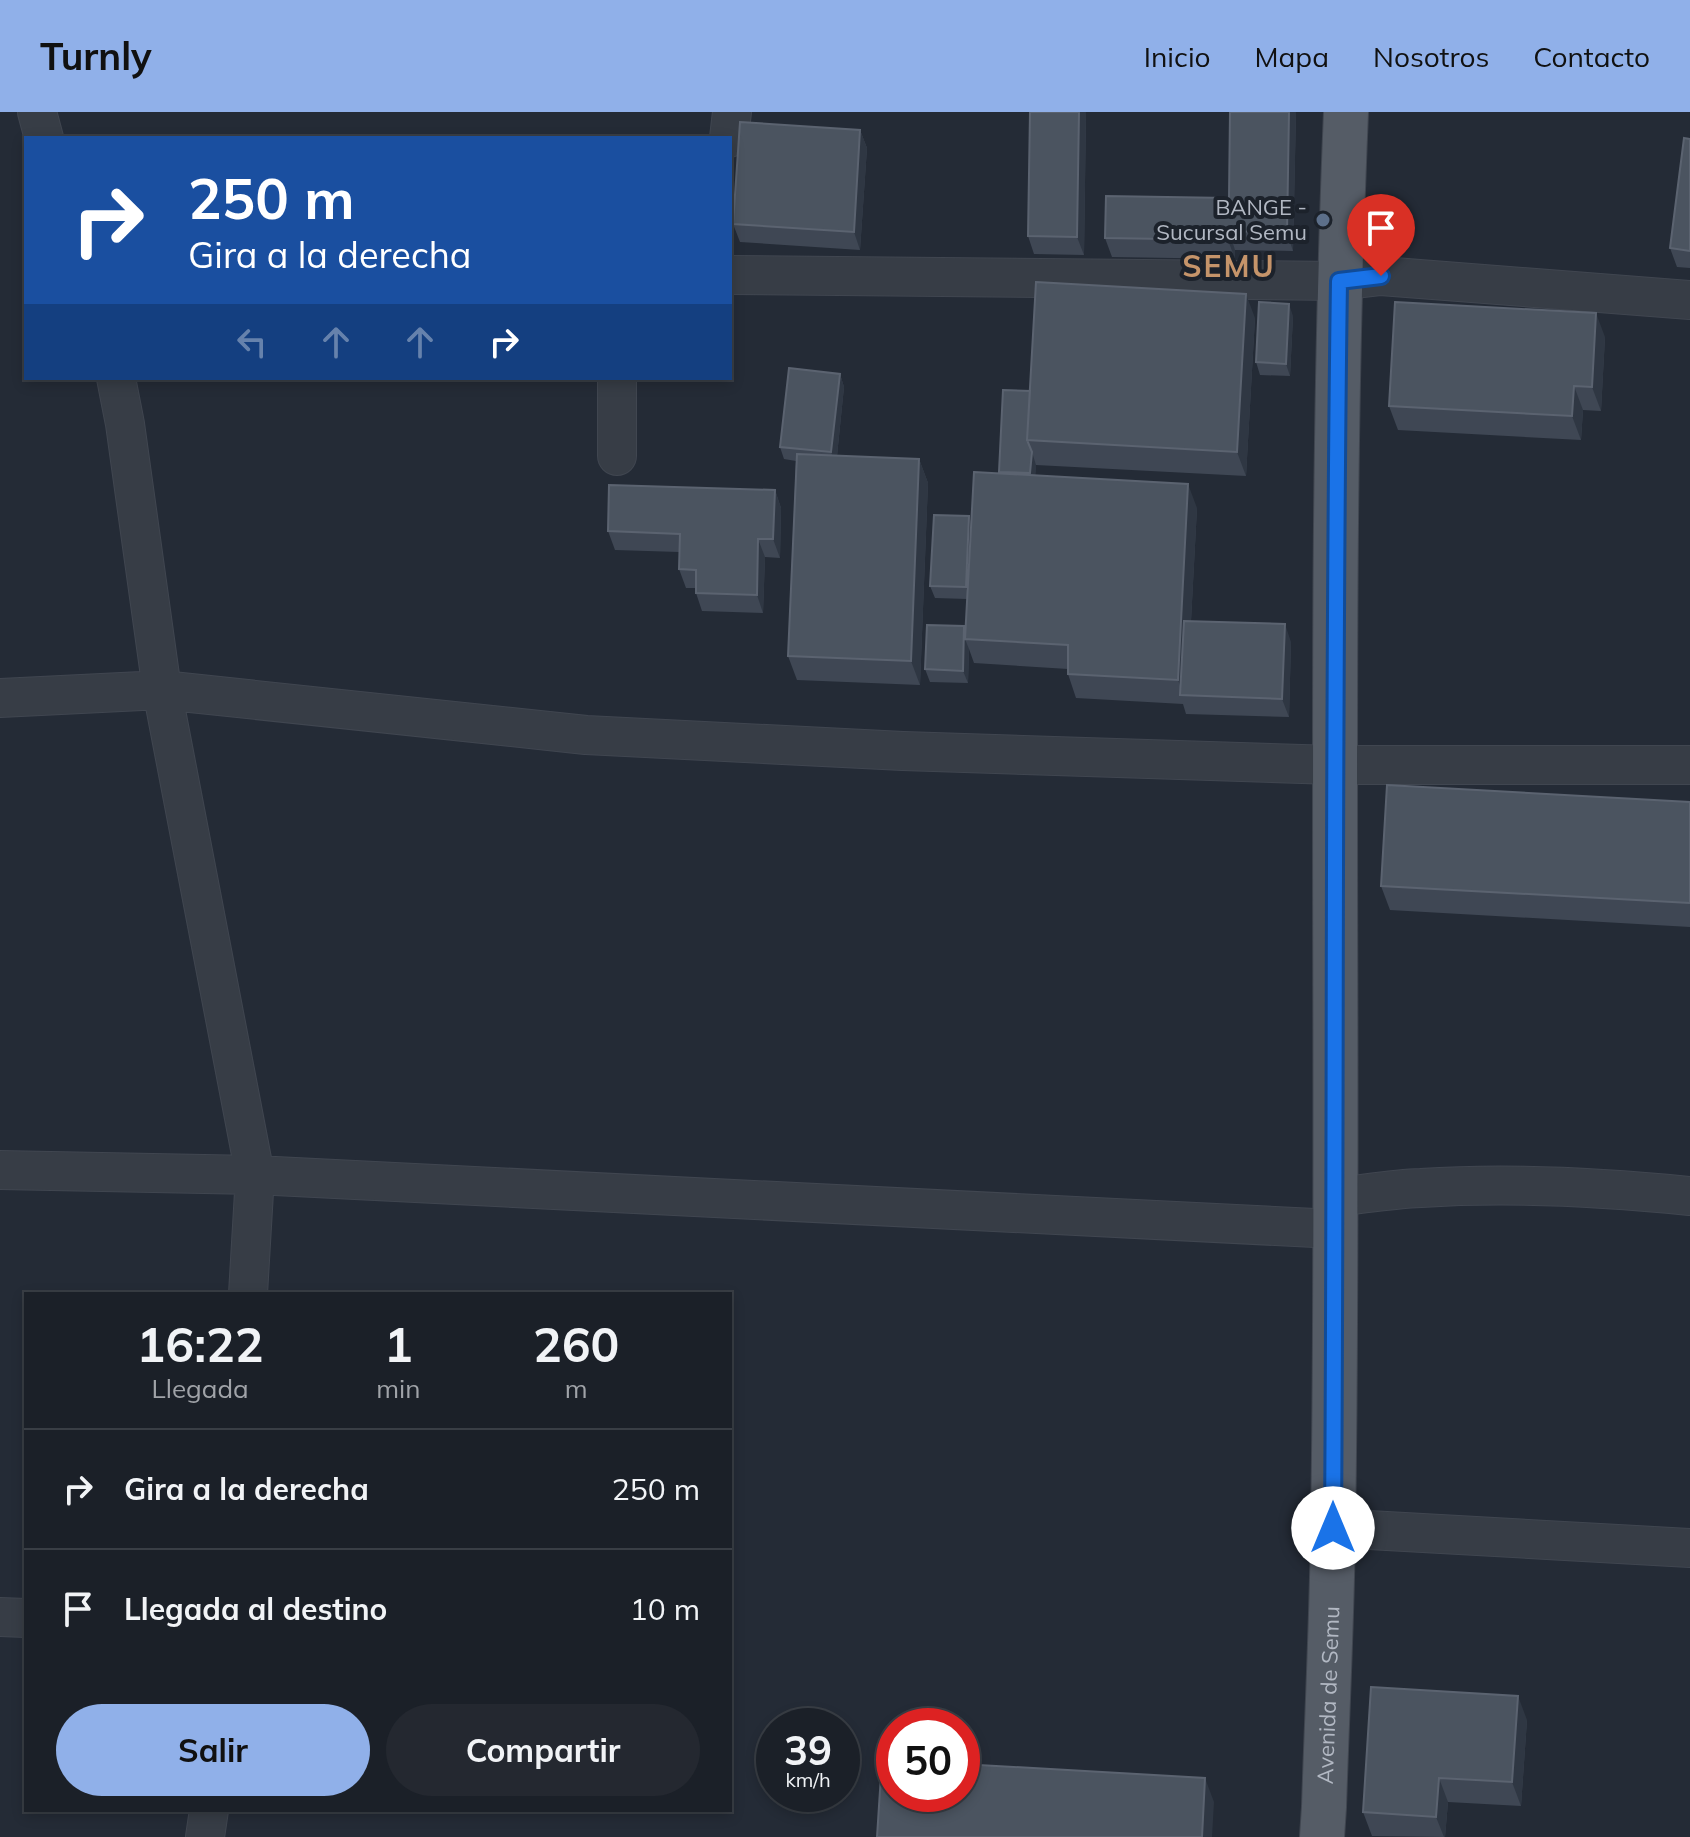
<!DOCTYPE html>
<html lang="es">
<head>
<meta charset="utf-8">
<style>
	:root { --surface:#1b2028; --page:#242830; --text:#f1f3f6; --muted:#a0a3a8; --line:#393e45; --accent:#90b0e9 }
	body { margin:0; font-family:Mulish,sans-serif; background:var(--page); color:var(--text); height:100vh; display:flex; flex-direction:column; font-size:30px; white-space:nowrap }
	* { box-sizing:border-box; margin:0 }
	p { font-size:26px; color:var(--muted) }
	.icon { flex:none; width:44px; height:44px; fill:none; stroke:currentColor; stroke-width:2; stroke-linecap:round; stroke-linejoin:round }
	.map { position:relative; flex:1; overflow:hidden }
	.drawer { position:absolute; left:24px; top:1180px; width:708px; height:520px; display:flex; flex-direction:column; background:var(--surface); border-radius:0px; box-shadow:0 4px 12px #0003,0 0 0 2px var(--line) }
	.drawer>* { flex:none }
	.banner { position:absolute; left:24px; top:24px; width:708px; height:244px; border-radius:0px; box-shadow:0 4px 12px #0003,0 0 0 2px var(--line); background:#1a4fa0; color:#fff; overflow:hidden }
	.speed { position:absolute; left:756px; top:1596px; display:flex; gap:16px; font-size:40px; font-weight:700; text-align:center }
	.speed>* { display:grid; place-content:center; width:104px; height:104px; border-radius:50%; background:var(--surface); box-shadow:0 4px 12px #0003,0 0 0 2px var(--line); line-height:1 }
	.speed small { font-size:20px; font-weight:400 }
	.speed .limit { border:12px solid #d22; background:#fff; color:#111 }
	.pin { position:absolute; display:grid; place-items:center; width:68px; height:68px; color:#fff; margin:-82px -34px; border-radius:50% 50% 50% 0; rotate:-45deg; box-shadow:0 0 8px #0007 }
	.pin .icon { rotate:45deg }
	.me { position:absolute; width:88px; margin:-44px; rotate:0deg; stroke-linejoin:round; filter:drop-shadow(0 0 6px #0008) }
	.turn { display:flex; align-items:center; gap:28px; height:168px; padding:0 32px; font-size:36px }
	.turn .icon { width:104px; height:104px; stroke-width:2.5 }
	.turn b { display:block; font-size:56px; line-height:68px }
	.lanes { display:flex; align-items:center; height:76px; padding:0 32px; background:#0003; justify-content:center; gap:40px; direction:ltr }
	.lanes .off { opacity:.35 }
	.eta { display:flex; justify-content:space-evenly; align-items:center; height:136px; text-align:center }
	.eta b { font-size:48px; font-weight:700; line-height:56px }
	.cta { display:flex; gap:16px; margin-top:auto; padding:16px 32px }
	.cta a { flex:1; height:92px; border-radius:48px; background:var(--accent); color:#111; font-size:32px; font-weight:700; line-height:92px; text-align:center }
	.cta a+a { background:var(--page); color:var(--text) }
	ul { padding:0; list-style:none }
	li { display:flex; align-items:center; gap:24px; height:120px; padding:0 32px; border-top:2px solid var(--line) }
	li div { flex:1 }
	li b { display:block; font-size:30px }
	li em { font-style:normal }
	header { display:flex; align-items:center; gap:48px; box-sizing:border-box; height:112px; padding:0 40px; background:var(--accent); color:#111 }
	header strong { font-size:38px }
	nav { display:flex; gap:44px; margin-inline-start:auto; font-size:28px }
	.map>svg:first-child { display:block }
</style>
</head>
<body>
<header>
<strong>Turnly</strong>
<nav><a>Inicio</a><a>Mapa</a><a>Nosotros</a><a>Contacto</a></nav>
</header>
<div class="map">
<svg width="1690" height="1725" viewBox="0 0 1690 1725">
	<rect width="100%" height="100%" fill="#242b36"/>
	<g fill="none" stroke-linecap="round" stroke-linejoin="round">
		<defs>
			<path id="minor" d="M37,0L44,26
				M729,26L732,0
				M730,163L1339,169L1381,164L1690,188
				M116,266L125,312L162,578L255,1063L248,1182
				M617,344V266
				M0,586L162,578L586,623L903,639L1334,653H1690
				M0,1058L255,1063L1335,1117
				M1335,1085C1364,1082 1392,1077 1421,1076C1510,1070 1601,1075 1690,1084
				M1333,1416L1690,1436
				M0,1505L26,1506
				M205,1725L209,1698"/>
			<g id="major">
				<path id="s1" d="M1322,1725L1324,1695C1327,1601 1332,1507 1333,1414C1341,943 1326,471 1346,0"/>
			</g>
		</defs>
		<use href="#minor" stroke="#404650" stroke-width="40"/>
		<use href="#major" stroke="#404650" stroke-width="46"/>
		<use href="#minor" stroke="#373d46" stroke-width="38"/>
		<use href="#major" stroke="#555c66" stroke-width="44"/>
	</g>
	<path fill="#3f4754" d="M1086,0L1084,143L1034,142L1028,124Z
		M1230,0H1296L1293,139L1235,138V147L1112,145L1105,126L1229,86Z
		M860,18L867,36L860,138L740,130L733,112Z
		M1690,27V156L1677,155L1670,136Z
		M1293,204L1290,264L1260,263L1256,250Z
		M1255,206L1246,364L1036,353L1035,363L1197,396L1191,509L1291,530L1289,605L1186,602L1183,592L1076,586L1068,562V557L974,551L969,537L968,571L930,570L925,557L966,518L967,487L935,486L930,474L969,404L971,412L999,362V360L1030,279Z
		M1605,225L1601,299L1583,298L1581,328L1398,318L1389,294Z
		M840,262L844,275L837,344L919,347L928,371L920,573L797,568L788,544L796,349L784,347L780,335Z
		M775,378L781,396L780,446L765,445L763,501L702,499L696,481V476H686L679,457V440L615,438L608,419Z
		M1690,690V815L1390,798L1381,774Z
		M1527,1608L1521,1694L1448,1690L1445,1725L1372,1724L1363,1700Z"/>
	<path fill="#2f3743" d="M1079,0H1086L1084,143L1077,125Z
		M1289,0H1296L1293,139L1287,121Z
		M860,18L867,36L860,138L854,120Z
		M1229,119L1235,138V147L1228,128Z
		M1246,182L1255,206L1246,364L1237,340Z
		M1289,192L1293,204L1290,264L1286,252Z
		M1596,201L1605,225L1601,299L1592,275Z
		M840,262L844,275L836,353L831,340Z
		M1574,274L1583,298L1581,328L1572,304Z
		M1032,340L1036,353L1035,374L1030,361Z
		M919,347L928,371L920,573L911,549Z
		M1188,372L1197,396L1187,584H1184L1178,568Z
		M775,378L781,396L780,446L773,427Z
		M969,404L973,417L970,488L966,475Z
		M758,427L765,445L763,501L757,483Z
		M1285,512L1291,530L1289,605L1282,587Z
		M964,514L969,526L965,527L969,537L968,571L963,559Z
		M1518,1584L1527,1608L1521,1694L1512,1670Z
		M1205,1666L1214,1690L1212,1725H1202Z
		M1439,1666L1448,1690L1445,1725H1444L1436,1705Z"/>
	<path fill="#4b5460" stroke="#5b6370" stroke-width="2" d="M1030,0H1079L1077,125L1028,124Z
		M1230,0H1289L1287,121L1229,119L1228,128L1105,126L1106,84L1229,86Z
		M740,10L860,18L854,120L733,112Z
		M1684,26L1690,27V139L1670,136Z
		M1036,170L1246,182L1237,340L1027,328Z
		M1259,190L1289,192L1286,252L1256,250Z
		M1395,190L1596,201L1592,275L1574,274L1572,304L1389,294Z
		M789,256L840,262L831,340L780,335Z
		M1003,278L1030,279L1027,328L1032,340L1030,361L999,360Z
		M797,342L919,347L911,549L788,544Z
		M974,360L1188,372L1178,568L1068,562V533L965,527Z
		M609,373L775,378L773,427H758L757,483L696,481V458L679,457L680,422L608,419Z
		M934,403L969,404L966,475L930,474Z
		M1184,509L1285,512L1282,587L1180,583Z
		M927,513L964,514L963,559L925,557Z
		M1387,673L1690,690V791L1381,774Z
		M1371,1575L1518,1584L1512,1670L1439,1666L1436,1705L1363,1700Z
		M882,1647L894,1648V1682H962V1652L1205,1666L1202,1725H877Z"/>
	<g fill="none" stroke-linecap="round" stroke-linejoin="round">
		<defs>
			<path id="route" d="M1333,1416C1336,1000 1333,585 1339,169L1381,164"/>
		</defs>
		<use href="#route" stroke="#114b97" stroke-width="20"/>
		<use href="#route" stroke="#1a73e8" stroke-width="14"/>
	</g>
	<circle fill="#5c6f8a" stroke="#1c222b" stroke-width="3" cx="1323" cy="108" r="8"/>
	<g text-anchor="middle" stroke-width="8" stroke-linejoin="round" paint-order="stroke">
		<g font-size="22" fill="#b2b8c3" stroke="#1c222b" text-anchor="end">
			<text x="1307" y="103">BANGE -<tspan x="1307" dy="25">Sucursal Semu</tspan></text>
		</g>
		<g font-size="22" fill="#b2b8c3" stroke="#1c222b">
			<text dy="8" stroke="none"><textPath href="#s1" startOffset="142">Avenida de Semu</textPath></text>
		</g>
		<g font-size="30" font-weight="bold" letter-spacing="2" fill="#c5946a" stroke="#1c222b">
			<text x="1229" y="165">SEMU</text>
		</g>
	</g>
</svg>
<div class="speed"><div>39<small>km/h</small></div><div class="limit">50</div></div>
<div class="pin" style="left:1381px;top:164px;background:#d93025"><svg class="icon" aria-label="arrive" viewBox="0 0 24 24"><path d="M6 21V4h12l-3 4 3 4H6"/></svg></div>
<svg class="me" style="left:1333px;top:1416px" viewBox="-20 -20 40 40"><circle r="19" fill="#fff"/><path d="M0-13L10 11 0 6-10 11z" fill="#1a73e8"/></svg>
<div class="banner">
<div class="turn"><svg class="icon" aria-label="right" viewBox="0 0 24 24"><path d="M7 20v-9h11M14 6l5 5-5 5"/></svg><div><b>250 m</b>Gira a la derecha</div></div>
<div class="lanes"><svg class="icon off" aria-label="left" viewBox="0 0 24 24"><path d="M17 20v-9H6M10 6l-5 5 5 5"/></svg><svg class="icon off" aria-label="ahead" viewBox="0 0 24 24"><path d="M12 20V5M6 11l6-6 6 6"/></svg><svg class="icon off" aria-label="ahead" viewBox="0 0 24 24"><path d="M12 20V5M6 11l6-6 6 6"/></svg><svg class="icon" aria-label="right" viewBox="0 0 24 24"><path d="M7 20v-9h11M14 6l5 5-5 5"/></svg></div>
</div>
<section class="drawer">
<div class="eta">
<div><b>16:22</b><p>Llegada</p></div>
<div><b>1</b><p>min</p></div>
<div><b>260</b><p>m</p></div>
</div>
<ul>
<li><svg class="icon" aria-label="right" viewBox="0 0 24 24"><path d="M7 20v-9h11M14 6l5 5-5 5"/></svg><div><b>Gira a la derecha</b></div><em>250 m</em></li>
<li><svg class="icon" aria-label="arrive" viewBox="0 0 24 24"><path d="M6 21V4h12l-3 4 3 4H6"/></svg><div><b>Llegada al destino</b></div><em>10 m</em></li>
</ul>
<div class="cta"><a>Salir</a><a>Compartir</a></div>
</section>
</div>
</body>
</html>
